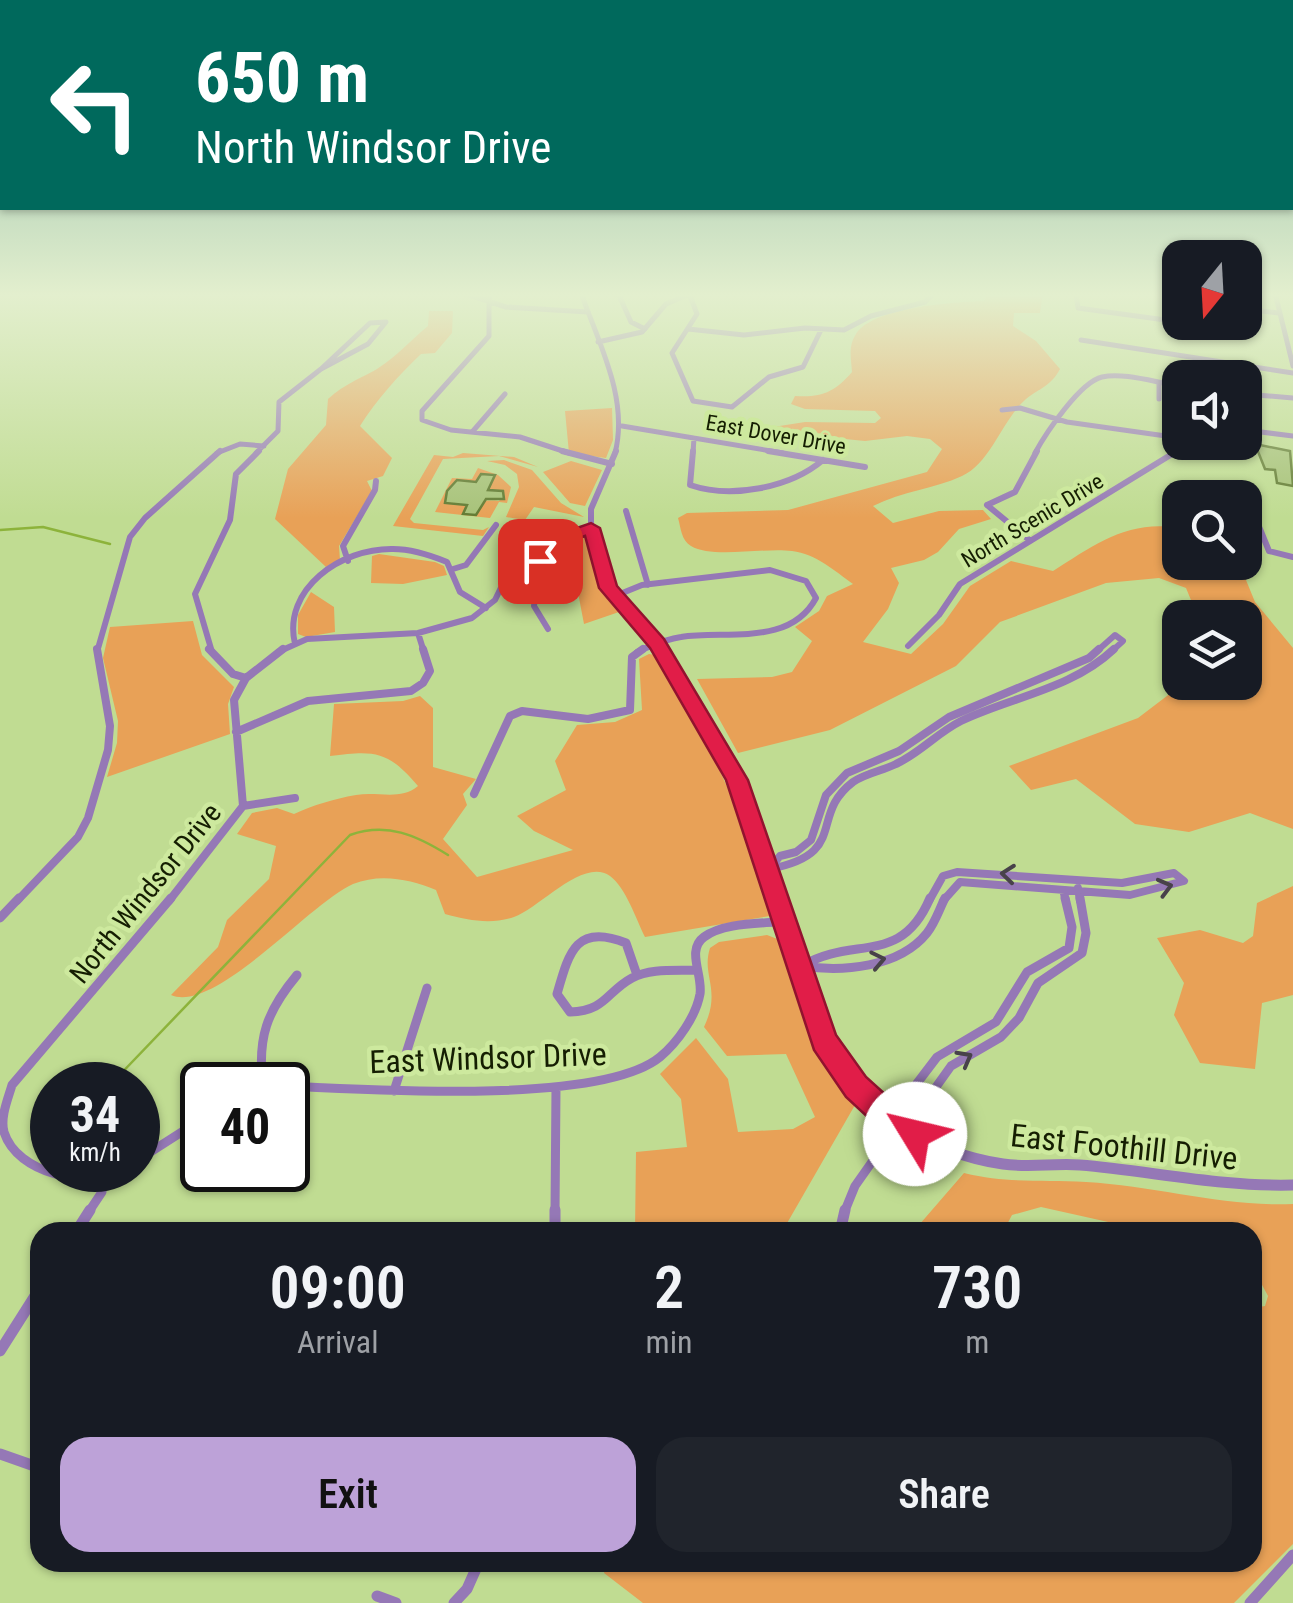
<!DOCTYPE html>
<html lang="en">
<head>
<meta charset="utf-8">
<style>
	:root { --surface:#171b24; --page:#20242c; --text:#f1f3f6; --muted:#9ea1a6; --accent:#bda2d8 }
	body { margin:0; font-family:"Roboto Condensed",sans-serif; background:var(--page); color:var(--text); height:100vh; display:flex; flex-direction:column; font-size:38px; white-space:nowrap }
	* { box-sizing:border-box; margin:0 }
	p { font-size:32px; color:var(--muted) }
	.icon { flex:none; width:55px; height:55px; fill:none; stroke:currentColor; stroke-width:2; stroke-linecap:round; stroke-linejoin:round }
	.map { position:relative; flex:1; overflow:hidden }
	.panel { position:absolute; left:30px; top:1222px; width:1232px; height:350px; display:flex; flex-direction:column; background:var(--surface); border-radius:30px; box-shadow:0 2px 8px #0004 }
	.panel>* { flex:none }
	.guide { position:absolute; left:0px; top:0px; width:1295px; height:210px; box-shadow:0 2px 8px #0004; background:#00695c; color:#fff; overflow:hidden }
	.needle { width:65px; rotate:198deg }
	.buttons { position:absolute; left:1162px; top:240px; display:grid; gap:20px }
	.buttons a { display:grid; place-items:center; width:100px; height:100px; border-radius:20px; background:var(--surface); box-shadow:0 2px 8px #0004; font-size:50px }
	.speed { position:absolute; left:30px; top:1062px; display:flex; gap:20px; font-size:50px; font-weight:700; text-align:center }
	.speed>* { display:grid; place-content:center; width:130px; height:130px; border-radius:50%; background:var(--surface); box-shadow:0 2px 8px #0004; line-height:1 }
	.speed small { font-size:25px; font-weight:400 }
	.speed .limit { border:5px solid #111; border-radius:15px; background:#fff; color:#111 }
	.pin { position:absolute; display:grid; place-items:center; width:85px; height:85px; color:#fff; margin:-42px; border-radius:20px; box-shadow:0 5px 15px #0006 }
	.me { position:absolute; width:110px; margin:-55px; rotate:306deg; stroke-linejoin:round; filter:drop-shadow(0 0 8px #0008) }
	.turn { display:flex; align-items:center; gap:35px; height:210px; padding:0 30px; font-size:45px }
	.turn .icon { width:130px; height:130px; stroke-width:2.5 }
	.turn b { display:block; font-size:70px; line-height:85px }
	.eta { display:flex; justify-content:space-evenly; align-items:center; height:170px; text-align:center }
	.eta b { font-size:60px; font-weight:600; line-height:70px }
	.primary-button { display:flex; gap:20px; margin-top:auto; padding:20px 30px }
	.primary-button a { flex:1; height:115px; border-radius:30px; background:var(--accent); color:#111; font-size:40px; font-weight:600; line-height:115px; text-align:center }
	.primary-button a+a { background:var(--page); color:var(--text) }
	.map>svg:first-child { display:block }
</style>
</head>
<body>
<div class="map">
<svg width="1293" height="1603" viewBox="0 0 1293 1603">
	<rect width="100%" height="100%" fill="#c0dc92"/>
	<path fill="#e8a157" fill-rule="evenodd" d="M988,293H1043L1040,313H1014L1013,326L1036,341L1060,369C1051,386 1040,388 1026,399C1002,420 991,463 962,476C934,489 903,491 873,506L893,523L939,511L983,510L991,519L959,529L938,552L924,560L891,568L899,583L888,609L863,642L911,654L943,624L970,586L1011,561L1053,571C1095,544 1129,519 1180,528V562L1239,563L1255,602L1293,648V829L1250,813L1189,832L1135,824L1076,779L1031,790L1009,766L1138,718L1184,683L1245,682V618L1198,617L1186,588L1159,578L1106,583L1000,622L956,666L830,730L738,753L697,679L772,677L792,672L812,641L795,627L819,611L827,596L853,584C835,571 816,554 792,551C765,547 712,559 691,546C681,540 681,528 678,518L687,513L788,510L927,472L942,449L930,439L907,436L865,441L754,430L805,422L875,423L881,418L875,411L805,409L791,404L795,396C821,398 835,392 852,372C851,358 848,346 856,334C873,307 955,302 984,301Z
		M429,311H453L452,333L435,353L421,354C398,376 377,399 360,426L392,458L383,476L367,481L372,491L339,546L340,560L326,567L275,519L288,469L326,425L328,399C346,383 358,380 377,369C397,356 410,341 428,326Z
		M612,408L613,440L606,458L569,453L565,411Z
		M463,453L514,457L538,467L499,456L443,459L410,519L414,523L483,530L489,527L483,536L393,526L434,455L453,457Z
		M504,460L532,470L561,503L584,517L534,507L525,520L506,517L519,487L517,474L505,465L487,461Z
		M571,461L602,470L585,506L570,503L543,472Z
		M478,468L498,475L511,487L507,503L499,502L490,518L435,512L452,478L472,479ZM494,476L489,490L504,494L499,501C480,499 465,505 446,503L457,480L476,482Z
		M579,536L589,537L598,581L619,612L584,624L568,540Z
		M379,554L435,562L444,566L447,575L403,584L371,583L372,556Z
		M311,592L334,607L335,632L306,637L298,634V615Z
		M193,621L202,655L234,687L228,704L230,734L107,777L117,743L118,721L103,658L110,627Z
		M649,654L655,655C708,736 746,820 773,912L770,916L645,937C636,919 626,888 610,876C583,857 540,908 514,917C490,925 468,920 445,914L436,890C410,879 380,873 353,884C311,902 215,1014 171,995L218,947L227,920L269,879L276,846L237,834L252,813L277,808L294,814C314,805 333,799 356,795C378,791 400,801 418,786C388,751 376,750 330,756L334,704L403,701L420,696L433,708V767L476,779L463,794L467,805L443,839L477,877L573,850L534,831L517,816L566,790L555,761L577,725L615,722L642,710L639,659Z
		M1293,886V995L1262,1003L1255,1069L1200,1063L1174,1015L1184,983L1157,938L1200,930L1243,943L1253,936L1257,903Z
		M767,935L780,940L820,1053L855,1105L786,1225L699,1232H635L636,1152L687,1147L681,1099L660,1074L696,1038L728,1079L738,1132L793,1129L815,1117L786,1054L727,1056L704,1027C722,989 701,976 710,948L719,942Z
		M964,1173C1009,1184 1042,1179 1086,1182C1156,1186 1223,1207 1293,1204V1544L1234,1603H643L604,1573L606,1562H1252L1253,1308L1265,1306L1268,1296L1253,1268L1252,1232H1153L1041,1207L1012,1215L1003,1232H948L919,1225Z"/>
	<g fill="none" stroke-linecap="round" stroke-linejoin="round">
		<path stroke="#8db33b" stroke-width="2.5" d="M0,530L43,527L110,544
			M110,1085L350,835C387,822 416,835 448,855"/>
	</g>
	<path fill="#a7c279" stroke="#627b33" stroke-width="2.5" d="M1255,444L1290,451L1293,486L1277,483L1275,470L1265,469Z
		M481,474L495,475L488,490L503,491L504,499H486L476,515L463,514L467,505L445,503L447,491L457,480L476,482Z"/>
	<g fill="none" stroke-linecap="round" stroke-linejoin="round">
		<path stroke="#9578b6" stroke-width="5" d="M463,293L506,307L588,312
			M489,293V336L422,411V420L451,430L520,437L569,453
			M618,293L631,322L645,329
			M689,293L697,314L672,353L693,401L732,407L769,377L803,367L821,330
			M1076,293L1078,308L1180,322
			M1173,293L1180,295
			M1245,309L1279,313
			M386,322L368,344L321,369L370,323Z
			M1185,322H1206
			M688,329L744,335L805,328L844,330L871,316L925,302L934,293
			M1081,340L1293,373
			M1159,383V399
			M1245,394L1293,398
			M1002,410L1020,408L1067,422L1180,438
			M622,426L783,453
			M1245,430L1293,436
			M473,431L505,394
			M217,453L240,444L264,446
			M256,453L278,431L279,402L321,369
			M693,453L694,438
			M1035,453C1046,433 1080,382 1102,377C1124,372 1157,383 1180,386
			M1173,453L1191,442"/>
		<path stroke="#9578b6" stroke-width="6" d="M562,451L612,464
			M693,451L690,485C731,499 790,488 823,460
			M768,451L865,467
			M987,505L1015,492L1037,451
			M987,505L1028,539
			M626,511L648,585
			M1255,517L1269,551L1293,557
			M348,561L343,546L375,490L376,481
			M453,569L466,565L496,525
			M615,596L642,585L770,570L806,581L816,598C790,647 726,630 681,637C665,639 651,646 637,652
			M548,629L534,606L539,561L555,549L554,541
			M418,633L424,652
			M295,644C282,589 341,548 393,549C412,549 430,555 447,562L460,592L486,608
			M908,646L939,615L960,584L1177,451
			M97,652L130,537L145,518L220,451
			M212,652L195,594L230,520L236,474L259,451
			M278,652L307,639L418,633L472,618L495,600L511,567L554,541L591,528
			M1096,652L1115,635L1123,641L1111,652"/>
		<path stroke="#9578b6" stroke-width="8" d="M209,649L233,674L246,678
			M1099,649L1089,658L949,717L899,751L847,773L826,795L811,840L796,852L780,856L769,869C850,854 808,816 853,782C866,773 882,771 896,764C920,753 937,733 961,721C1011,697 1072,689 1114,649
			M236,732L308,701L411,691L423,683L430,671L423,649
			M474,794L510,716L522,711L588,719L630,710L632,657L643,649
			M243,806L295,798
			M1078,888L1080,901
			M1063,890L1066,901
			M17,901L78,837L88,818L108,750L110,726L97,649
			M169,901L243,806L234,700L246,678L283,649
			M929,901L943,876L957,872L1122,883L1174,873L1184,881L1130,895L960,882L943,901"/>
		<path stroke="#9578b6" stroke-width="9" d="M930,898C901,967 853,935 802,966C842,972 899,968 927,933C935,923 939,910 945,898
			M0,918L19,898
			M637,975L626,943C576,923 569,952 557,994L570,1012C606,1011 606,992 632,978C651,968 676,971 697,970
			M263,1085C257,1038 267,1011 297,975
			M269,1085C353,1089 599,1107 660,1057C678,1042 696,1016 700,994C703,975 686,950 704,937C724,922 762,924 786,921
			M394,1091L427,988
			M898,1125L916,1115L951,1066L1001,1037L1019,1018L1038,983L1082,953L1086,933L1080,898
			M138,1160L202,1119
			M122,1170C88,1189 17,1174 4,1132C0,1117 8,1099 12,1085L171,898
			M88,1213L102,1192L103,1180
			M555,1213L556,1087
			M844,1213L855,1186L898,1125L902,1103L937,1057L996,1022L1027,972L1069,948L1072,927L1065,898"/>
		<path stroke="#9578b6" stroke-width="11" d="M76,1232L90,1210
			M555,1232V1210
			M840,1232L845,1210
			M0,1351L40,1288
			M0,1454L40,1468
			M377,1596L396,1603
			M454,1603L467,1589L479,1562
			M1250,1603L1293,1555"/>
		<path stroke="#9578b6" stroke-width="5" d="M581,293C599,344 629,399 615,453
			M1275,293L1293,366
			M598,342L642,332L666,304L692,293"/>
		<path stroke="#9578b6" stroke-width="6" d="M616,451L591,509V528L608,588L662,652"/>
		<path stroke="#9578b6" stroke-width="9" d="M660,649L737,780L777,901"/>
		<path stroke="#9578b6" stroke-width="11" d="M776,898C791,942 805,1005 826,1043C860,1108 931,1154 1003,1164C1028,1168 1054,1163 1080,1165C1151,1171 1221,1187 1293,1185"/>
	</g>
	<defs><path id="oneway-chevron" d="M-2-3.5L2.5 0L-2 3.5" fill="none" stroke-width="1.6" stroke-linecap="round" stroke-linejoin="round" transform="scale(2.5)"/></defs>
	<g stroke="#48424a">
		<use href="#oneway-chevron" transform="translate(1008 874) rotate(-174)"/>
		<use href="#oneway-chevron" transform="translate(1165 887) rotate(-15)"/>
		<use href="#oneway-chevron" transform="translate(878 960) rotate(-12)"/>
		<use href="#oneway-chevron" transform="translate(965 1058) rotate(-29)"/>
	</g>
	<linearGradient id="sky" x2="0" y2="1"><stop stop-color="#83b4a3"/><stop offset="0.57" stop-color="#e3efce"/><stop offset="1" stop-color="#e3efce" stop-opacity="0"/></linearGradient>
	<rect width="1293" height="518" fill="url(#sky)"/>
	<path fill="#e11d48" stroke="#92132f" stroke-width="2.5" d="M591,523L600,528L617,586L664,639L748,780L836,1035L866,1077L908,1115L925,1124L929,1134L925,1145L915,1149L887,1135L846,1097L814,1050L726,780L650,648L599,588L585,536L563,544L562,553L540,566L531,561L546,548L548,538Z"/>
	<g text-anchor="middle" stroke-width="9" stroke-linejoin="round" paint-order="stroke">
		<g font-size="22" fill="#151e02" stroke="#cde99e">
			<text transform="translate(776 434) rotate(10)" y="8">East Dover Drive</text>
			<text transform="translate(1032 520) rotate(-31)" y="8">North Scenic Drive</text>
		</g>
		<g font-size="28" fill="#151e02" stroke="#cde99e">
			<text transform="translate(145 893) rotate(-51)" y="10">North Windsor Drive</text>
		</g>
		<g font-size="32" fill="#151e02" stroke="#cde99e">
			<text transform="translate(488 1058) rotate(-2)" y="11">East Windsor Drive</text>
			<text transform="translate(1124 1147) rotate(6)" y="11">East Foothill Drive</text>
		</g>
	</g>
</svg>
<div class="buttons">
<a><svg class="needle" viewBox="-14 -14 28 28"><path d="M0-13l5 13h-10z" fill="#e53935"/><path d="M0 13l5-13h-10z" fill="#9ea1a6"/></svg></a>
<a><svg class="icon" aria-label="sound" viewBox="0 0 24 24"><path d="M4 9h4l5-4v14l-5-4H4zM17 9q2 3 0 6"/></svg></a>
<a><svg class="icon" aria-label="search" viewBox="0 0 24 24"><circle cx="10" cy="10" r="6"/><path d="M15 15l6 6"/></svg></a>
<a><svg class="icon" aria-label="layers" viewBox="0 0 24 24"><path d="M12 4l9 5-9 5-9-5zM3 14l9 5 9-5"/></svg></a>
</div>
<div class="speed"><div>34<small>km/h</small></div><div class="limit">40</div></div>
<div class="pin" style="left:540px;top:561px;background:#d93025"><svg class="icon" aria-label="arrive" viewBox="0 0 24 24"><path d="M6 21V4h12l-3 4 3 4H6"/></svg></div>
<svg class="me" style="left:915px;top:1134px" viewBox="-20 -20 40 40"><circle r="19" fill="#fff"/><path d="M0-13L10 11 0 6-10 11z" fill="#e11d48"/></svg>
<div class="guide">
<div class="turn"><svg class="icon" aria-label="left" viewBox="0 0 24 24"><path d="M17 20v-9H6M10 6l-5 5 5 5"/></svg><div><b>650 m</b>North Windsor Drive</div></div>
</div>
<section class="panel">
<div class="eta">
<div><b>09:00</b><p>Arrival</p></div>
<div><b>2</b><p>min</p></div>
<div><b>730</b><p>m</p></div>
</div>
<div class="primary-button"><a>Exit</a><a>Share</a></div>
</section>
</div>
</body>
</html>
